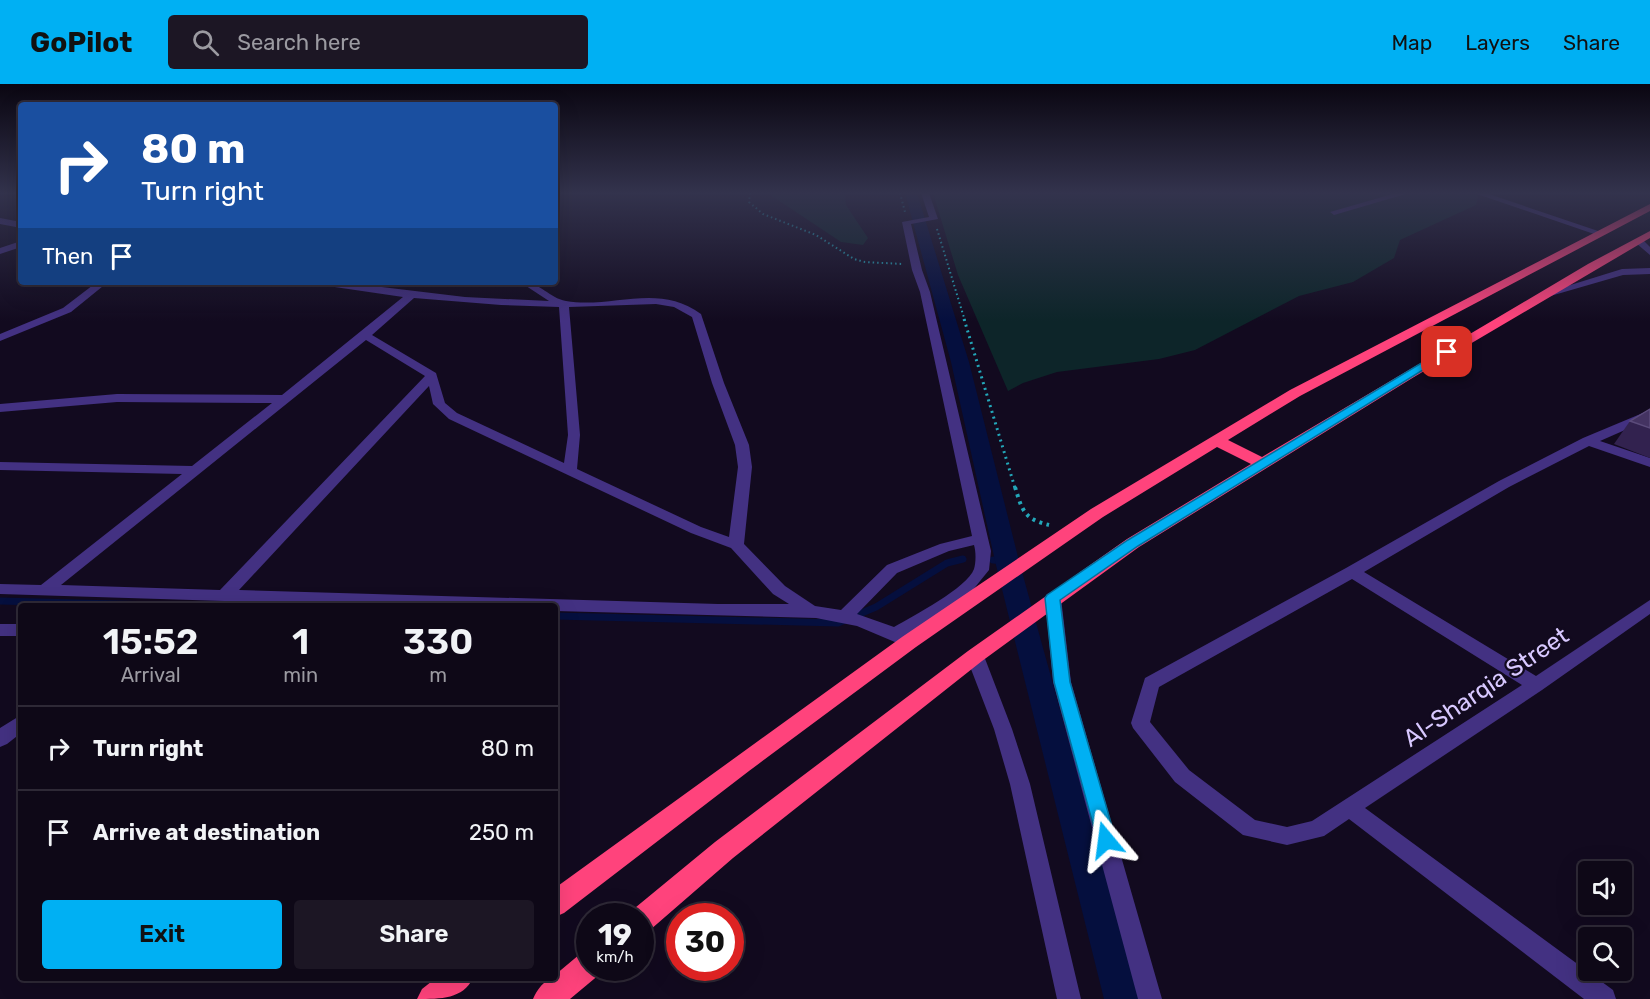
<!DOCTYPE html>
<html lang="en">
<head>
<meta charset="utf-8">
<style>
	:root { --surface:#0e0817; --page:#1c1624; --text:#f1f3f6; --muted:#9b9aa1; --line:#2e2936; --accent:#00b0f3 }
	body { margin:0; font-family:Rubik,sans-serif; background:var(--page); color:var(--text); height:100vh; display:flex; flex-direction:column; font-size:22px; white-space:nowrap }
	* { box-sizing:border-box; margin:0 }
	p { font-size:20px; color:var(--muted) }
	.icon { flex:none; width:33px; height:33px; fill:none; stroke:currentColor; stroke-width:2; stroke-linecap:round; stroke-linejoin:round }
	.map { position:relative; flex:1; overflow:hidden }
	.sheet { position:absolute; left:18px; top:519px; width:540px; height:378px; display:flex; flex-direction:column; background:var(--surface); border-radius:6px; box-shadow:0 6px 24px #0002,0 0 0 2px var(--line) }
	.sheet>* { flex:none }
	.top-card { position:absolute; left:18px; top:18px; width:540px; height:183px; border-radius:6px; box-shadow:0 6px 24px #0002,0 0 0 2px var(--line); background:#1a4fa0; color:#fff; overflow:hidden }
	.tools { position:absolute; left:1578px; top:777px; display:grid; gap:12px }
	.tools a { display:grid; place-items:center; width:54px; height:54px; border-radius:6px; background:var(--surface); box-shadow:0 6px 24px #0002,0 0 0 2px var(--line); font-size:30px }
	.speed { position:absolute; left:576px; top:819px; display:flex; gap:12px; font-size:30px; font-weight:700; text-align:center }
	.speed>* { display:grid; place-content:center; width:78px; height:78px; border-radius:50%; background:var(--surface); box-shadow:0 6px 24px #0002,0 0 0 2px var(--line); line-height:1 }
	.speed small { font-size:15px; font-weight:400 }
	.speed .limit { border:9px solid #d22; background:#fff; color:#111 }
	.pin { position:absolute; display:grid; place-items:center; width:51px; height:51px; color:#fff; margin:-26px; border-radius:12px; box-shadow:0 3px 9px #0006 }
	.me { position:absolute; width:66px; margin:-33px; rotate:344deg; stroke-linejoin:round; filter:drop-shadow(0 0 4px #0008) }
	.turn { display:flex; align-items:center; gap:21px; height:126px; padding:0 24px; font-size:27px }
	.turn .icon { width:78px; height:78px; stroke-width:2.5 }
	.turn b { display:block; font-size:42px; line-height:51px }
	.then { display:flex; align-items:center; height:57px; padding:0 24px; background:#0003; gap:12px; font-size:22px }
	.eta { display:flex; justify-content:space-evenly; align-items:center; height:102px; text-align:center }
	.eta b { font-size:36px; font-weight:600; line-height:42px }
	.cta { display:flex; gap:12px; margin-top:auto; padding:12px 24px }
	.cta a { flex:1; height:69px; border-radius:6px; background:var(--accent); color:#111; font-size:24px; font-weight:600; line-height:69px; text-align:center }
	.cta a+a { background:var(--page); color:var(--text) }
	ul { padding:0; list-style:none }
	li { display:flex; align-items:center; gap:18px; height:84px; padding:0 24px; border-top:2px solid var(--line) }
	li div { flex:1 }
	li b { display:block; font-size:22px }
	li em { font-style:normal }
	header { display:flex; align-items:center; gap:36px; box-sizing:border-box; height:84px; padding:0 30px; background:var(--accent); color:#111 }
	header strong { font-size:28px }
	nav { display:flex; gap:33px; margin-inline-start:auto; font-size:21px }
	.search { width:420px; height:54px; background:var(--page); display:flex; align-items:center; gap:15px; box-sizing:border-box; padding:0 21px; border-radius:6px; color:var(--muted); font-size:22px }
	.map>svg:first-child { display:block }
</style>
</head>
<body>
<header>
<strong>GoPilot</strong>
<div class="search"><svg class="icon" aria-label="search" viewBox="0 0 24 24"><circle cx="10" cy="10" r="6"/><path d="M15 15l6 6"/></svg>Search here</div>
<nav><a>Map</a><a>Layers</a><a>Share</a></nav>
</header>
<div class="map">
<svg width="1650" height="915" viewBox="0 0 1650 915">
	<rect width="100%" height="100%" fill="#120a1f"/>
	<path fill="#0d2529" d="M771,109H845L846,121L868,154L863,161L841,158L772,112Z
		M933,109H1468L1478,112L1476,121L1400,156L1394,174L1353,198L1299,212L1195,266L1159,275L1057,288L1023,299L1008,307L958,191Z"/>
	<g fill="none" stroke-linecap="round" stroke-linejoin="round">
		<path stroke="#050f3e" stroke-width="7" d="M993,476L1007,477
			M0,517L195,522
			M555,532L838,539L876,523L947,479L963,475"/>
		<path fill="#050f3e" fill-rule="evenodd" d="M905,109H917L969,278L1019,477L1140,915H1104L995,477L951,278Z"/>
		<path stroke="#23a7b9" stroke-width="2" stroke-dasharray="1.5 3" stroke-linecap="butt" d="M750,109L749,118L763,130L816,151L854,175L865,178L903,180
			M900,109L905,128
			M937,145L965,237"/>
		<path stroke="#23a7b9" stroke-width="3" stroke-dasharray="2 4" stroke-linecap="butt" d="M964,235L1015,404"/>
		<path stroke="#23a7b9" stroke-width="4" stroke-dasharray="3 4.5" stroke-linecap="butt" d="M1015,403C1022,426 1024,435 1049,441"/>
		<path fill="#433182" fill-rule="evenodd" d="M921,109H929L938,135L911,140L922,186L930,208L991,467L989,486L972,507L909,550L918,558L915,562L909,564L857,542L816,534L555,527V522H389L0,510V500L41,501L182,390L0,386V378L192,382L272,319L117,318L0,328V320L117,310L282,311L403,213L321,201L316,198H340L465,213L549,217L520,198C541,198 549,214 566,217C612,225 658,198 701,230L724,299L749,361L752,383L744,460L785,502L815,522L841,526L887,481L940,460L972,452L920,208L912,186L902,138L929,133ZM414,214L501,221L559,223L568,351L564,379L457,329L445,319L436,289L372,251ZM656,220L674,223L692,233L712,299L735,361L738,383L729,453L701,443L577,385L580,351L569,223ZM366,256L425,292L220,506L61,501ZM429,302L433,320L449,335L691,449L731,464L773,510L789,520H718L239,506ZM974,461C976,468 976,478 974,485C967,504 913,532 894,543L857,530L897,489L949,467Z
			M1396,109H1409L1334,131L1330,128Z
			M1474,109H1486L1604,149L1597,151Z
			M0,134L21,138V144L0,140Z
			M1636,155H1642L1650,163V171L1636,159Z
			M21,157V163L0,170V164Z
			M1650,184V190L1623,191L1540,215L1535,212L1622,185Z
			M97,198H108L71,228L0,257V250L63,224Z
			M1650,326V335L1600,357L1650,374V383L1589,362L1509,403L1364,488L1536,592L1650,516V530L1542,606L1365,724L1613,906L1616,915H1584L1349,735L1324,752L1287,761L1243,751L1175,698L1133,644L1131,639L1145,594L1346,484L1499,397L1583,354ZM1352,495L1522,601L1312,737L1287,743L1255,736L1189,686L1150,638L1159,603Z
			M1053,508L1059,510L1061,514L1071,598L1162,915H1138L1053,598L1045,514L1047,510Z
			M0,540H21V552H0Z
			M975,566L981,567L984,572L1012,645L1030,700L1081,915H1057L1010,700L994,645L966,572L969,567Z
			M21,631V649L7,660L0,663V644Z"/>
		<path fill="#ff437c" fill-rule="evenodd" d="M1650,120V127L1300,312L1228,356L1262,373L1588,180L1650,147V154L1414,293L1139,463L982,577L733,774L650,846L640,850V832H628L630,828L715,758L968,567L1127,455L1251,380L1217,363L1103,433L916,563L749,687L564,829L555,833V804L902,553L1091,425L1290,306Z
			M590,866V884H603L600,890L570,915H533C537,906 544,895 555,894V891L580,870Z
			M436,894H473C463,915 441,915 417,915L422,905Z"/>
	</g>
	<path fill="#32224f" d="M1650,325V374L1614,360L1630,337Z"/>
	<path fill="#443362" stroke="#5b4b7b" stroke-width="1.5" d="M1650,325V344L1630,337Z"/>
	<linearGradient id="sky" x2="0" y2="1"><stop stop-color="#0a0611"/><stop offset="0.46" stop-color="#33334d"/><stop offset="1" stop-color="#33334d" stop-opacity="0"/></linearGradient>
	<rect width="1650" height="237" fill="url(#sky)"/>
	<path fill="#00b0f3" stroke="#00729e" stroke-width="1.5" d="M1443,266L1452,268L1138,462L1060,516L1070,598L1116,756L1113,762L1106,765L1099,762L1054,598L1045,514L1047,511L1128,456Z"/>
	<g text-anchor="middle" stroke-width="4.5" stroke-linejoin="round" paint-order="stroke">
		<g font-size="24" fill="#d8c8ff" stroke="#120a1f">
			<text transform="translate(1486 603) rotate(-34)" y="8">Al-Sharqia Street</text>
		</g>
	</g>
</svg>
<div class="tools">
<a><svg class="icon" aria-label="sound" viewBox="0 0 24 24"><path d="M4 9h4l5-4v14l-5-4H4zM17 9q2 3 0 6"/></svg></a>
<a><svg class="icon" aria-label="search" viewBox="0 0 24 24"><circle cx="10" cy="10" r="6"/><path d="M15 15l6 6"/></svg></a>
</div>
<div class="speed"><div>19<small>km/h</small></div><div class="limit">30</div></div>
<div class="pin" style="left:1447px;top:268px;background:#d93025"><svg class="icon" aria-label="arrive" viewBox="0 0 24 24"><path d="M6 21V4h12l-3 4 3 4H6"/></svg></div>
<svg class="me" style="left:1106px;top:756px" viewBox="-20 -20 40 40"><path d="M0-17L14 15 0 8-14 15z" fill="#00b0f3" stroke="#fff" stroke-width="4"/></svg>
<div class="top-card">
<div class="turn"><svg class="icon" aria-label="right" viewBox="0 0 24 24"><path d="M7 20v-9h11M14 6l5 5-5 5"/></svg><div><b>80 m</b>Turn right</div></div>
<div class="then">Then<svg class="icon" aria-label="arrive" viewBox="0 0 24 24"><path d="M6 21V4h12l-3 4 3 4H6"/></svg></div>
</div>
<section class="sheet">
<div class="eta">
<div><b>15:52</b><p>Arrival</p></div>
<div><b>1</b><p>min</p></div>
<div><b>330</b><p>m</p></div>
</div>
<ul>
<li><svg class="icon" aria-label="right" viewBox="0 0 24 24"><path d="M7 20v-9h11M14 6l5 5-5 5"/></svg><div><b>Turn right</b></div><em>80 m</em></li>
<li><svg class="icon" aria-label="arrive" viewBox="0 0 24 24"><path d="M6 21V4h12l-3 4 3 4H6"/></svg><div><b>Arrive at destination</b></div><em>250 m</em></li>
</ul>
<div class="cta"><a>Exit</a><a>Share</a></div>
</section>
</div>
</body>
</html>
